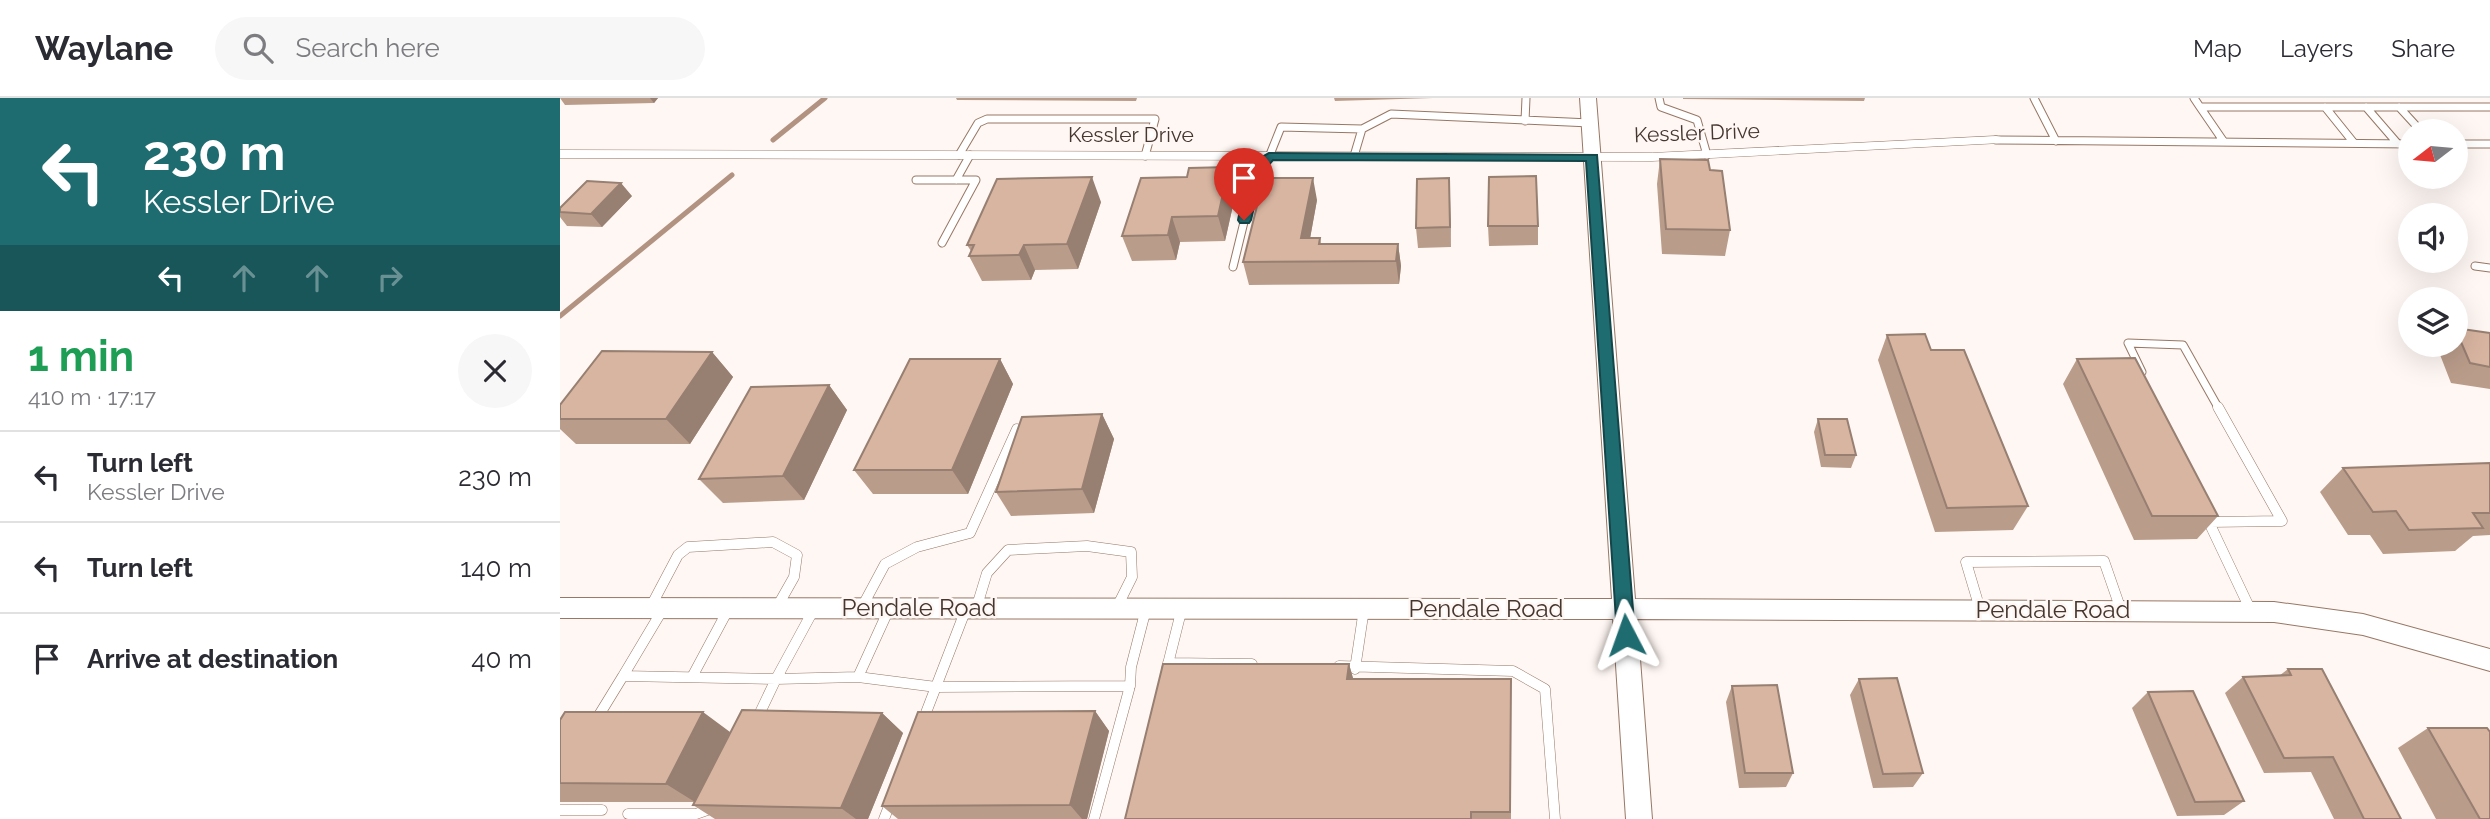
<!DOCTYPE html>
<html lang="en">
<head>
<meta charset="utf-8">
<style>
	:root { --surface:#fff; --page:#f7f7f7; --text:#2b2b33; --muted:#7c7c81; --line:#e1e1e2 }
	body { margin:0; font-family:Raleway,sans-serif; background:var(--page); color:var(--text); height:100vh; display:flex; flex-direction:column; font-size:26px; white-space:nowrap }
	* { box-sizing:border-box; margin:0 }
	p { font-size:23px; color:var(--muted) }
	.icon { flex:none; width:38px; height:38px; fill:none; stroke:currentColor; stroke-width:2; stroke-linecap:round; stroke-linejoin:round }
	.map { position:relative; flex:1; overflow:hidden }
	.details { display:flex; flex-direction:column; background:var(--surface); width:560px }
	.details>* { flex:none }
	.guide { background:#1f6c70; color:#fff; overflow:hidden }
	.needle { width:46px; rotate:254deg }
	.buttons { position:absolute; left:1838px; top:21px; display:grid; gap:14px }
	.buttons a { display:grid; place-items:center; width:70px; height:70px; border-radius:50%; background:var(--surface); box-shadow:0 7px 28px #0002; font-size:35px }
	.pin { position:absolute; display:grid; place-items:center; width:60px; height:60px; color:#fff; margin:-72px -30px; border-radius:50% 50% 50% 0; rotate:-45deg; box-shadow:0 0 7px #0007 }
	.pin .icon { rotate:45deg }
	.me { position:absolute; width:77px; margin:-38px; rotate:356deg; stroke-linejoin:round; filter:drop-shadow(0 0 5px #0008) }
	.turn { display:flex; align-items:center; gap:24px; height:147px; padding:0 28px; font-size:32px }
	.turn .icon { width:91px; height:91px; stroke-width:2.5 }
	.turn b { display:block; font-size:49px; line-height:60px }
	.lanes { display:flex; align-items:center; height:66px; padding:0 28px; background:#0003; justify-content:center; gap:35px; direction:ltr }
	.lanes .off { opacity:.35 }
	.round { display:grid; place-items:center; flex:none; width:74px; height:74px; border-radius:37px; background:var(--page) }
	.overview { display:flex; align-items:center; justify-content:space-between; height:119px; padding:0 28px }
	h1 { font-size:42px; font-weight:700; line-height:52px; color:#1e9e55 }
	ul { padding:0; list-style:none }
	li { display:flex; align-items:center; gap:21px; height:91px; padding:0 28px; border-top:2px solid var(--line) }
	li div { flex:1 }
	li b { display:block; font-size:26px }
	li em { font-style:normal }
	header { display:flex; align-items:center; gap:42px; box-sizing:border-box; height:98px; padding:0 35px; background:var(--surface); border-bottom:2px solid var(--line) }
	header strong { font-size:33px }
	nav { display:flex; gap:38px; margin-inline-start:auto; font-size:24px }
	.search { width:490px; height:63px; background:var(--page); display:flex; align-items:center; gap:18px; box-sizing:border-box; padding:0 24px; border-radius:38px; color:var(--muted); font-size:26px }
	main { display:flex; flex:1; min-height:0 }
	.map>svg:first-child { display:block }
</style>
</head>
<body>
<header>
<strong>Waylane</strong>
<div class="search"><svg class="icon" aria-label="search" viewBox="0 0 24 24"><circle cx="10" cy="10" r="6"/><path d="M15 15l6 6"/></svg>Search here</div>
<nav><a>Map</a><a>Layers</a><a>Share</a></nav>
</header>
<main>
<section class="details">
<div class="guide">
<div class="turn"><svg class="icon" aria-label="left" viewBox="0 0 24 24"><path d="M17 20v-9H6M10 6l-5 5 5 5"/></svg><div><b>230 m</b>Kessler Drive</div></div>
<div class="lanes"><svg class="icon" aria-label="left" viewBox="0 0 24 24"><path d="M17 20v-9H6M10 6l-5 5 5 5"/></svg><svg class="icon off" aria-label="ahead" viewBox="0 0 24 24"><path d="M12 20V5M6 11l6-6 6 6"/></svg><svg class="icon off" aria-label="ahead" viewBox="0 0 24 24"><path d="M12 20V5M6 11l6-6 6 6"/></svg><svg class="icon off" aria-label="right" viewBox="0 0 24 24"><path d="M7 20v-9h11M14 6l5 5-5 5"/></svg></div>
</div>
<div class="overview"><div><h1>1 min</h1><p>410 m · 17:17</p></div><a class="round"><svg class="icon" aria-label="close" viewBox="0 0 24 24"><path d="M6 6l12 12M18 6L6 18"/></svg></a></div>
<ul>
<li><svg class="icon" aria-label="left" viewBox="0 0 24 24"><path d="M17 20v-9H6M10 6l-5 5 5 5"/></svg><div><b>Turn left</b><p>Kessler Drive</p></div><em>230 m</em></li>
<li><svg class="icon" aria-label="left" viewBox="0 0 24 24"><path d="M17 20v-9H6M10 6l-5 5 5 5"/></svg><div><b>Turn left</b></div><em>140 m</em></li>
<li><svg class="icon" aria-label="arrive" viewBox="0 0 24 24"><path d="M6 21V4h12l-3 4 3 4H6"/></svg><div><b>Arrive at destination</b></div><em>40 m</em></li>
</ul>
</section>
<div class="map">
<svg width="1930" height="721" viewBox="0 0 1930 721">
	<rect width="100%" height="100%" fill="#fff7f3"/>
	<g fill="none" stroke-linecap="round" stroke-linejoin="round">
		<path stroke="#b29281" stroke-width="5" d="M213,42L265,0
			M0,218L172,77"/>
		<defs>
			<path id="service-far1" d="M1099,0L1101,9L1137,22L1147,57
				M1474,0L1496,43
				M1634,0L1640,9
				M1765,9L1794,45
				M1806,9L1838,46
				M1839,9L1861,33
				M965,23L966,0
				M802,31L831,16L1030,25
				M1436,42L1850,46
				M1664,44L1640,9H1930
				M1895,46H1930
				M399,57L418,25L427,21H595L585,58
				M356,82H416L382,145
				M396,82L410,57
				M1915,168L1930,170
				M673,169L696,75L709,59L721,29L802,31L794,58
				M1582,274L1568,245L1623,247L1659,311"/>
			<path id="service" d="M1646,418L1691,513
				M1650,424L1722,423L1658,309
				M302,509L325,466L357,449L410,435L457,331
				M90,510L118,457L128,449L213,444L237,457L234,479L217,509
				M416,511L427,475L448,452L527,448L571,454L572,479L557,509
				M1420,511L1406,464L1544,463L1561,512
				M608,565L692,566
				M779,568L953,573L985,591L995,721
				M607,570L622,510
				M795,571L804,511
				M63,578L103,511
				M132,579L169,510
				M298,579L329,511
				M36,622L63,578L216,581L254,511
				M196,623L216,581L298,579L376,589L570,588
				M362,625L406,511
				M0,712H42
				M68,716H136L153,710
				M324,721L331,703
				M534,721L570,588L571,569L586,511"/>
			<path id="minor" d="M1436,38L1441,39V45L1092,63L0,60V52L1092,55Z"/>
			<path id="tertiary" d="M1020,0H1036L1075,501L1714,504L1803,516L1930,551V573L1803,537L1714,524L1077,521L1092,721H1066L1053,521L0,520V500L1052,501Z"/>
		</defs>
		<use href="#service-far1" stroke="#977765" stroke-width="9"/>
		<use href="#service" stroke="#977765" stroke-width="11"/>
		<use href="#minor" stroke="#977765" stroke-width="1"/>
		<use href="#tertiary" stroke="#977765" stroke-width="2"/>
		<use href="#service-far1" stroke="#fff" stroke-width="7"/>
		<use href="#service" stroke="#fff" stroke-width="10"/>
		<use href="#minor" fill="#fff" fill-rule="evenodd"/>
		<use href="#tertiary" fill="#fff" fill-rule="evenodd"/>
	</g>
	<path fill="#ba9c8a" d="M0,0H98L94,5L5,7Z
		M396,0H577L576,3L397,2Z
		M774,0H873L775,3Z
		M1123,0H1305L1304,3L1123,1Z
		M1100,61L1150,72L1170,132L1165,158L1102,156L1097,86Z
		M669,69L676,94L665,143L620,144L616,162L572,163L562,138L627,79Z
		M889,80L891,149L858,150L856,130Z
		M72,98L42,129L7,128L0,119V110Z
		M757,102L750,140H760L761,146H838L841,168L839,186L689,187L683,164Z
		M541,104L518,171L475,172L471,182L422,183L409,158L411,153L407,147Z
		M928,128H978V147L929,148Z
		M1895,231L1930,235V291L1891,285L1877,249L1879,247H1895Z
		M1327,237L1371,252L1468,408L1453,432L1375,434L1318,262Z
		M152,254L173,279L130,346H16L0,331V307Z
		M440,261L453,286L408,396H313L294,372Z
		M1517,261L1658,418L1637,441L1574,442L1503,286Z
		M269,287L287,312L244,402L163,405L139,381Z
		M542,316L554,341L534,415L451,418L436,394Z
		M1258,321L1296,357L1291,370L1261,369L1254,334Z
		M1930,365V437L1913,438L1895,453L1823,456L1810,437H1788L1760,394L1783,370Z
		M789,566L793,581H951V721H565Z
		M1728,571L1841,721H1774L1751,674L1704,675L1665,595L1683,579L1719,578Z
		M1299,581L1363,675L1353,689L1313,690L1290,597Z
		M1172,588L1233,675L1226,689L1179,690L1166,604Z
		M1588,594L1684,703L1664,717L1617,718L1572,610Z
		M535,613L549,633L527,721H338L322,708Z
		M322,615L343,635L308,721H155L133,707L134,704H0V622L170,634Z
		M1868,630L1930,721H1876L1838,650Z"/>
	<path fill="#977f71" d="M90,0H98L94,5Z
		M669,69L676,94L665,143L658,118Z
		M532,79L541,104L518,171L507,146Z
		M753,80L757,102L746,163L741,140Z
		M889,80L890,99L891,149L890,129Z
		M61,85L72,98L42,129L31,116Z
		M612,119L620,144L616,162L608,137Z
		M838,146L841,168L839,186L836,163Z
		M464,147L475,172L471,182L459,157Z
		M152,254L173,279L130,346L106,321Z
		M440,261L453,286L408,396L392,372Z
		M269,287L287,312L244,402L223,378Z
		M542,316L554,341L534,415L522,391Z
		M789,566L795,587L787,581Z
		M535,613L549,633L527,721H522L510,707Z
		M143,614L170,634L135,704L106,686Z
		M322,615L343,635L308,721H296L281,710Z"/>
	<path fill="#d8b5a1" stroke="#977f71" stroke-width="2" d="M1100,61L1148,62L1150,72L1162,73L1170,132L1106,131Z
		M669,69L658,118L612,119L608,137L562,138L581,80L627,79L629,70Z
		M976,78L978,128H928L929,79Z
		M532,79L507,146L464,147L459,157L409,158L414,147H407L437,81Z
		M704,80H753L741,140H760L759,146H838L836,163L683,164Z
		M889,80L890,129L856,130L857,81Z
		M27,83L61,85L31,116L0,114V110Z
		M1895,230L1930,235V269L1910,265Z
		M1365,236L1371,252H1404L1468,408L1387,410L1327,237Z
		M42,253L152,254L106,321H0V307Z
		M1575,260L1658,418H1592L1517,261Z
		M350,261H440L392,372H294Z
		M269,287L223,378L139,381L191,289Z
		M542,316L522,391L436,394L462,319Z
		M1258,321H1287L1296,357H1265Z
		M1930,365V415H1913L1923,430L1849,432L1836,413L1813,414L1783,370Z
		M603,566H789L787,581H951L950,714H911V721H565Z
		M1728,571H1762L1841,721H1804L1773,659L1724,660L1683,579L1731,577Z
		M1337,580L1363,675L1323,676L1299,581Z
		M1217,587L1233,675H1185L1172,588Z
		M1633,593L1684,703L1635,704L1588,594Z
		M182,612L322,615L281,710L133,707Z
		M535,613L510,707L322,708L358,614Z
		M5,614H143L106,686L0,685V622Z
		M1868,630H1927L1930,634V721H1920Z"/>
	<path fill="#1f6c70" stroke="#144649" stroke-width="2" d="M709,55L1037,57L1075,537L1073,543L1066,545L1060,543L1057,537L1026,63L713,62L702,75L691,122L689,125H680L678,122C683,100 686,65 709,55Z"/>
	<g text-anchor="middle" stroke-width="5" stroke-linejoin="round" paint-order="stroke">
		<g font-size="21" fill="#45362f" stroke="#fff7f3">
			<text transform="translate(1137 35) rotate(-2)" y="7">Kessler Drive</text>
			<text x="571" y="44">Kessler Drive</text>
		</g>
		<g font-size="24" fill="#45362f" stroke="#fff7f3">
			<text x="359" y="518">Pendale Road</text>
			<text x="926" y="519">Pendale Road</text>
			<text x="1493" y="520">Pendale Road</text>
		</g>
	</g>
</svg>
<div class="buttons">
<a><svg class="needle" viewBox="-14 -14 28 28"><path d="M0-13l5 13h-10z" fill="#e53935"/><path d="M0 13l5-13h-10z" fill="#7c7c81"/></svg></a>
<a><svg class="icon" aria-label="sound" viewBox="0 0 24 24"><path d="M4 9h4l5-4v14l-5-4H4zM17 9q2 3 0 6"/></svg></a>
<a><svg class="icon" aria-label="layers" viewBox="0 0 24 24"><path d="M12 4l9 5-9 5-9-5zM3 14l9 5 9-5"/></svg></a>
</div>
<div class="pin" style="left:684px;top:122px;background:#d93025"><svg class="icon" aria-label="arrive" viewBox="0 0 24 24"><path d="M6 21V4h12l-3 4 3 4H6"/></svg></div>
<svg class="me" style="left:1066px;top:537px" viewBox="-20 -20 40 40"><path d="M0-17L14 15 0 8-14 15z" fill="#1f6c70" stroke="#fff" stroke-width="4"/></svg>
</div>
</main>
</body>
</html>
